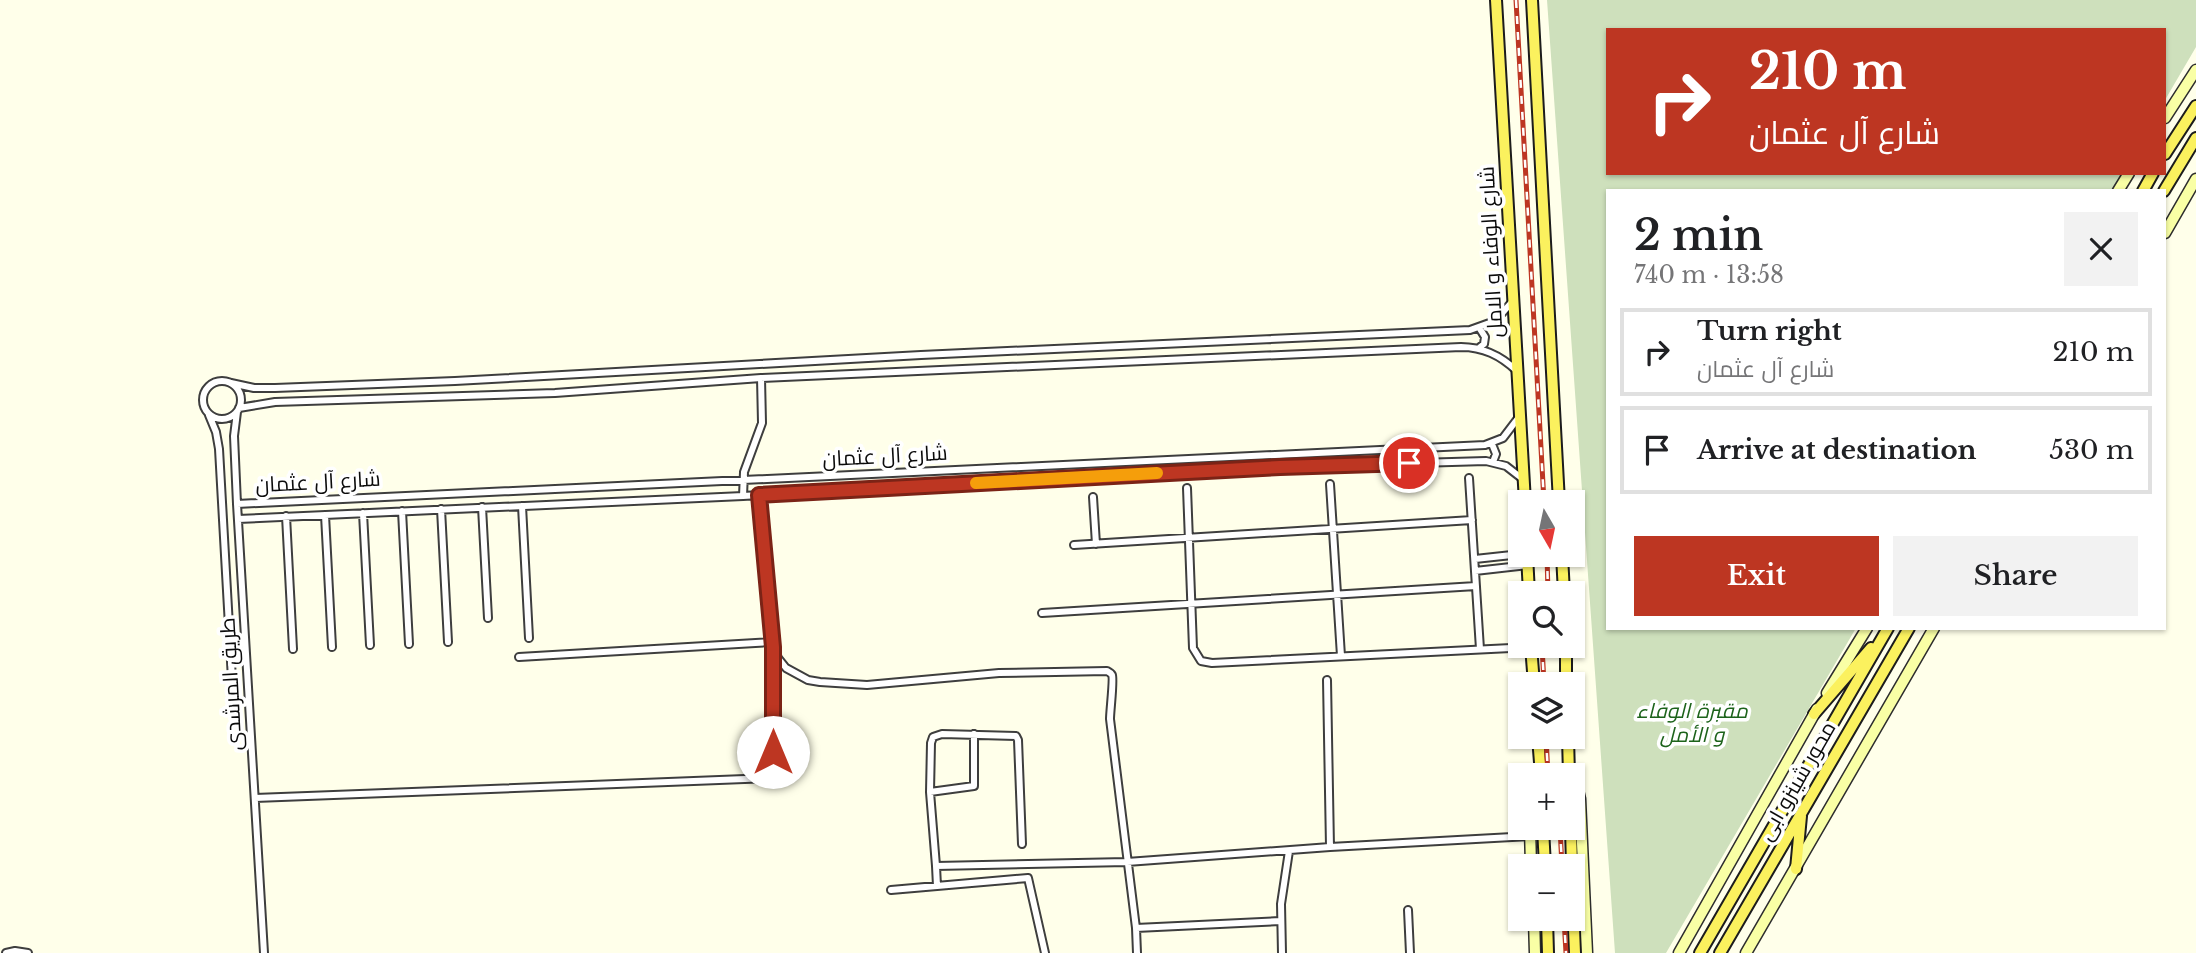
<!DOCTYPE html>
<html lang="en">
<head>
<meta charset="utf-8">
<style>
	:root { --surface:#fff; --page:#f2f2f2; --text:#202124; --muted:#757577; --line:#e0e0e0; --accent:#bd3622 }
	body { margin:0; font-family:"Libre Baskerville",Cairo,serif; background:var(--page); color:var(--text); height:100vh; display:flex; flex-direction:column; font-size:26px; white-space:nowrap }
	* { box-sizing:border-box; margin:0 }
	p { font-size:23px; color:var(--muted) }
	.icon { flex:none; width:38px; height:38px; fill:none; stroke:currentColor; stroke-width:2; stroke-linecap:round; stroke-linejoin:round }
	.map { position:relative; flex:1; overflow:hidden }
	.drawer { position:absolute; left:1606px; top:189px; width:560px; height:441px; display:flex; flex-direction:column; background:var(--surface); border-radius:0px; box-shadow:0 2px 5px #0004 }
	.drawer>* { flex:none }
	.banner { position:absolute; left:1606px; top:28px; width:560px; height:147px; border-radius:0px; box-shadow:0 2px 5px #0004; background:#bd3622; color:#fff; overflow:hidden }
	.needle { width:46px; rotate:171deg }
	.fabs { position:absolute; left:1508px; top:490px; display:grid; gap:14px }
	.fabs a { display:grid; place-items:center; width:77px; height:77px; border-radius:0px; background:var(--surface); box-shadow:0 2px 5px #0004; font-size:35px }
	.pin { position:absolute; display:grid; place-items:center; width:60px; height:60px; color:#fff; margin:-30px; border:4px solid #fff; border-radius:50%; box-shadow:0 2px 7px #0007 }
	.me { position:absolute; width:77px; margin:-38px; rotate:0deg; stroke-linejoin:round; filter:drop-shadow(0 0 5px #0008) }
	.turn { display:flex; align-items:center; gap:24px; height:147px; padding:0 28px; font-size:32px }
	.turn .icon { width:91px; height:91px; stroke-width:2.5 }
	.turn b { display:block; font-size:49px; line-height:60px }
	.round { display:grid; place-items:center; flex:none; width:74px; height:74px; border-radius:0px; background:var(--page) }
	.overview { display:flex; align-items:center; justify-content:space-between; height:119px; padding:0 28px }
	h1 { font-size:42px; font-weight:600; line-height:52px }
	.button { display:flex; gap:14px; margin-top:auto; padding:14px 28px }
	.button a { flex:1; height:80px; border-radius:0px; background:var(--accent); color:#fff; font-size:28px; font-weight:600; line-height:80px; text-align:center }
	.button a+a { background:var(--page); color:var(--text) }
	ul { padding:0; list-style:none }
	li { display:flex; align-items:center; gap:21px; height:88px; margin:0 14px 10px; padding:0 14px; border:4px solid var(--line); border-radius:0px }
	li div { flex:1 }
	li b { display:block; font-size:26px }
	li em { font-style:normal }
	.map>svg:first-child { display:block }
</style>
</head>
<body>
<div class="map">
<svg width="2196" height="953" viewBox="0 0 2196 953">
	<rect width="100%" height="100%" fill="#ffffea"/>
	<path fill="#cee0bc" d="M1547,0H2196V47L2165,100V30H1608V173H2122L2112,191H1608V628H1856L1666,953H1615Z"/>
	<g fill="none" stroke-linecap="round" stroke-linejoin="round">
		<defs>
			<path id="street" d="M1479,348L1484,344L1485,337L1480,329
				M203 400a19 19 0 1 1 38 0a19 19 0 1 1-38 0Z
				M231,383L254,388H275L455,381L921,355L1470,330L1495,321L1512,302
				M239,408L275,402L555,393L761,378L1461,347C1483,347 1500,355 1517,371
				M237,412L234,436L237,504L264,953
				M209,415L216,432L219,449L233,697
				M1492,444L1496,454L1493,462
				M1469,478L1480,649
				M1330,484L1341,656
				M1187,488L1193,648L1201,661L1212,663L1531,647
				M759,495L772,642L778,658L786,668L808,680L820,682L867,685L999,673L1107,671C1109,672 1111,673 1112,675C1114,679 1110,711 1110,719L1136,928L1137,953
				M743,496L744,472L762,423L761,378
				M1093,497L1096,544
				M237,504L1485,445L1503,438L1519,417
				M522,506L529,638
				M482,507L488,618
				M441,509L448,642
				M402,511L409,644
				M363,513L370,645
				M325,515L332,647
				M286,516L293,649
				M238,519L743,496L1280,467L1486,461L1506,466L1524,480
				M1074,545L1472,520
				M1475,559L1521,554
				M1475,571L1528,565
				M1042,613L1476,586
				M519,657L772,642
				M1327,680L1330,847
				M930,792L974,786V734
				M255,798L773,778V651
				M1022,844L1018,740L1016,736L942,734L933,737L931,743L930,792L936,866L1127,862L1330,847L1530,836
				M936,866L937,886
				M891,890L1028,878L1045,953
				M1408,910L1410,953
				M1136,928L1280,921
				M6,953L15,951L28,953
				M1282,953L1281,904L1289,851"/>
			<path id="secondary" d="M2165,118L2196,70
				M2118,191L2129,173
				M2165,233L2196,179
				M1827,693L1867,628
				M1573,781L1577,786L1580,799L1587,953
				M1530,828L1531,866
				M1534,919L1535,953
				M1679,953L1817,709
				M1746,953L1934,628"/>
			<path id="primary" d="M1496,0L1525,502
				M1532,0L1559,502
				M2165,154L2196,106
				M2143,191L2153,173
				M2164,191L2196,138
				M1527,555L1529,593
				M1562,555L1564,593
				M1531,646L1534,684
				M1566,646V684
				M1814,714L1871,648
				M1538,737L1541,775
				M1568,737L1569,775
				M1543,828L1545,866
				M1571,828L1572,866
				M1796,869L1801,816
				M1573,905L1575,953
				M1547,919L1548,953
				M1700,953L1888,628
				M1720,953L1909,628"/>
		</defs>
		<use href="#street" stroke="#3e3e3e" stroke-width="10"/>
		<use href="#secondary" stroke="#2d2d2d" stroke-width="13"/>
		<use href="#primary" stroke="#1c1c1c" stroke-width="14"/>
		<use href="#street" stroke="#fff" stroke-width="6"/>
		<use href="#secondary" stroke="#f9ffa5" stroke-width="10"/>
		<use href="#primary" stroke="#fbf15e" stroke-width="10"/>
		<defs>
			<path id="rail" d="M1516,0L1544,502
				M1547,555L1548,593
				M1542,646L1544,684
				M1546,737L1548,775
				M1560,828L1562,866
				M1564,919L1566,953"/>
		</defs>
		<use href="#rail" stroke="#bd3622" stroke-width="5"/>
		<use href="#rail" stroke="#fff" stroke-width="2.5" stroke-dasharray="8" stroke-linecap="butt"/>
	</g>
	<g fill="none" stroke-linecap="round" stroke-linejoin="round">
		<defs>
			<path id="route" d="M773,752V647L759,495L1280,467L1409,463"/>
		</defs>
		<use href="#route" stroke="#7b2316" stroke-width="18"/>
		<use href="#route" stroke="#bd3622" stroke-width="12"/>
		<path stroke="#f59e0b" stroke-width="12" d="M976,483L1157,473"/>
	</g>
	<g text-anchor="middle" stroke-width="7" stroke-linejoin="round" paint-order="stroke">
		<g font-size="21" fill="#0b0b0b" stroke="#fff">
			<text transform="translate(1491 252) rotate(-93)" y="7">شارع الوفاء و الامل</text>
			<text transform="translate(885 456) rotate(-3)" y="7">شارع آل عثمان</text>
			<text transform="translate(318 482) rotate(-3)" y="7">شارع آل عثمان</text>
			<text transform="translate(231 684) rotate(-93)" y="7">طريق المرشدى</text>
			<text transform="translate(1797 781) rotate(-60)" y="7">محور شينزو ابى</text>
		</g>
		<g font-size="21" font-style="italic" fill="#1d631b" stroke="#fff">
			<text x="1692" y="718">مقبرة الوفاء<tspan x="1692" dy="24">و الأمل</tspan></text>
		</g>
	</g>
</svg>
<div class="fabs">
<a><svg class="needle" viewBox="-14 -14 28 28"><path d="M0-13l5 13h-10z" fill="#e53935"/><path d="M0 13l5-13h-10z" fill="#757577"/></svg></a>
<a><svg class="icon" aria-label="search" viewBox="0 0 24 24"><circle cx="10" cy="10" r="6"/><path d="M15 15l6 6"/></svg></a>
<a><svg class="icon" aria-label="layers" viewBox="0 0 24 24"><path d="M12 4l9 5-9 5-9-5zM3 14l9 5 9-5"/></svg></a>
<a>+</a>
<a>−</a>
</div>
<div class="pin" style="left:1409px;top:463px;background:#d93025"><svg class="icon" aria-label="arrive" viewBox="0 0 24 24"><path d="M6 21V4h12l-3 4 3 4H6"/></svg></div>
<svg class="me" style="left:773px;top:752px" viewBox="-20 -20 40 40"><circle r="19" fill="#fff"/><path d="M0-13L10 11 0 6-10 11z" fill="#bd3622"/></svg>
<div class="banner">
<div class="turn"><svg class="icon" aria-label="right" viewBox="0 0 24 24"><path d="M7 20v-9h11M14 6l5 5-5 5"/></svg><div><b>210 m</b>شارع آل عثمان</div></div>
</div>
<section class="drawer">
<div class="overview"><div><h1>2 min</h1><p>740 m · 13:58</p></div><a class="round"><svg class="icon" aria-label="close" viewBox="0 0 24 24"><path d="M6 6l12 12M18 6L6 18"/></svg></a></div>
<ul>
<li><svg class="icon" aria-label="right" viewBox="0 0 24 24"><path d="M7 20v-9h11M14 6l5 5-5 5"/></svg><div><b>Turn right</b><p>شارع آل عثمان</p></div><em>210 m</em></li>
<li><svg class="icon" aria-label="arrive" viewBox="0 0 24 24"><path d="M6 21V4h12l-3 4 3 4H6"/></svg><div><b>Arrive at destination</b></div><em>530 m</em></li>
</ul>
<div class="button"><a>Exit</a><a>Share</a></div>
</section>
</div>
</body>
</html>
